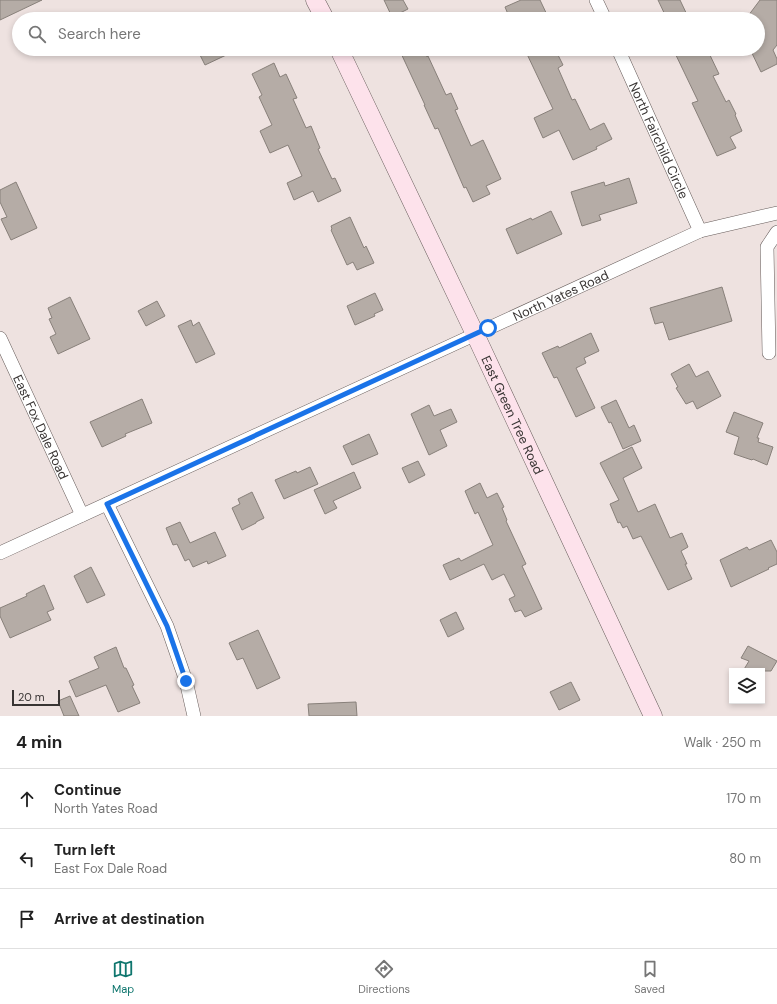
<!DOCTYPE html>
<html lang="en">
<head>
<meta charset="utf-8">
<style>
	body { margin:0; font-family:"DM Sans",sans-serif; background:#f2f2f2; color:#222 }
	.controls { position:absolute; right:12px; bottom:12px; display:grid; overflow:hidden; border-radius:0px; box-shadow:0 2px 6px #0003 }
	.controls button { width:36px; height:36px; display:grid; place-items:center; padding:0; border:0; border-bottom:1px solid #e0e0e0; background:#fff; color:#222; font:20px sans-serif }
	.scale { position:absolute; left:12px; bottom:10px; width:48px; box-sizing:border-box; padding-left:4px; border:2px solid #383433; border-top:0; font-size:11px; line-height:14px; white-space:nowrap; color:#383433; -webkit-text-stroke:3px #eee2e0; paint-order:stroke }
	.stop { position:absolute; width:12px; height:12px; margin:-9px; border:3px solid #1a73e8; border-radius:50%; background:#fff }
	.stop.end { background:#1a73e8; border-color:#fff; box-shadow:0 1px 4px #0008 }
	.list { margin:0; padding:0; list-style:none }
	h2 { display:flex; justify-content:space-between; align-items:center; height:52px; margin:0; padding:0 16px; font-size:17px }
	h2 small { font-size:13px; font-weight:400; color:#767676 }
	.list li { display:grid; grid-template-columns:26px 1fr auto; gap:12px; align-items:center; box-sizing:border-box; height:60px; padding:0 16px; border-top:1px solid #e0e0e0 }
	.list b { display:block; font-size:15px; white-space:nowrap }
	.list p { margin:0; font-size:13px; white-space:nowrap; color:#767676 }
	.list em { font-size:13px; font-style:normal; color:#767676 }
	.icon { flex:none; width:22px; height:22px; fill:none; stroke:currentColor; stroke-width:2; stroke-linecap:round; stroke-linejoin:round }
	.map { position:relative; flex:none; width:777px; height:716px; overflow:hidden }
	.search { position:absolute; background:#fff; box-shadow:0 2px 6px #0003; left:12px; right:12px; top:12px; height:44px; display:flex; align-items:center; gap:10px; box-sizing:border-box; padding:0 14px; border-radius:22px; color:#767676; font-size:15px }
	.sheet { height:232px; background:#fff }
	nav { display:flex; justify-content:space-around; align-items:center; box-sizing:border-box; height:56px; border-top:1px solid #e0e0e0; background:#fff; font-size:11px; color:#767676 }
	nav a { display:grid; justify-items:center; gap:2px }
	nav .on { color:#0f766e }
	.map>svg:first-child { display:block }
	.building { fill:#b5aca6; stroke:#88807a }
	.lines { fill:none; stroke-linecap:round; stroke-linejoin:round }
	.street-casing { stroke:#665c5a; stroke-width:14 }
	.secondary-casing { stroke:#665c5a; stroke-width:19 }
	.street { stroke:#fff; stroke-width:13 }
	.secondary { stroke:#fde2eb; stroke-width:18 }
	.route { stroke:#1a73e8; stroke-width:5 }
	.labels { text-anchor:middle; stroke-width:3; stroke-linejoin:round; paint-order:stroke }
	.street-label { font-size:13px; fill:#383433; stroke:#eee2e0 }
</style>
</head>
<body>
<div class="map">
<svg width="777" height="716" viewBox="0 0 777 716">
	<rect width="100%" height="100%" fill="#eee2e0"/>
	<path class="building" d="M0,0H42L0,20Z
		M384,0H403L408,9L392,17Z
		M521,0H540L549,19H510L505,7Z
		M658,0H680L689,19H667Z
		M760,0H777V45L773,50L777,59V64L761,72L750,49H758V19H751L748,16Z
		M197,49H239L205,65Z
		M399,49H423L427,57L428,56L446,95L451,93L458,109L455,110L471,146L483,140L501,179L486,186L490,194L473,202L466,187L464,188L438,128L435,129L424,105H425Z
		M533,49H555L563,65L558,68L572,100L575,99L590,130L604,123L612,139L596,147L597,149L573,160L559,130L543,138L534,118L553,109L526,52Z
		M673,49H707L719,74L713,76L726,102L729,100L736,114L735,115L742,131L730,137L736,148L717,156L692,103L698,101Z
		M274,63L280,77L286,74L297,98L293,99L306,128L311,126L320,148L318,149L332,179L335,178L341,191L318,202L313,191L294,200L287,183L302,176L288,145L270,153L260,131L272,125L259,97L262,95L252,74Z
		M629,178L637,203L599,215L601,220L582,226L571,192L604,182L605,186Z
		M16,182L37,228L11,240L1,219L7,217L0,202V190Z
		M551,211L562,234L517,254L506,229L531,218L532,220Z
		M350,217L364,248L366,246L374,263L357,270L353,262L347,265L331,230L332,229L331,226Z
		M722,287L732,321L669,340L663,322L655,324L650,308Z
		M375,293L383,310L374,314L375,316L355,325L347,306Z
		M70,297L90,339L58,354L50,337L56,334L49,319L52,318L48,308Z
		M157,301L165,316L146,326L138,311Z
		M191,320L193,326L199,322L215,354L196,363L178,326Z
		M591,333L599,351L584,358L586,363L576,368L595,408L576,417L557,377L554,378L542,353L558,346L559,348Z
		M689,364L696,377L708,371L721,396L697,409L693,401L686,404L676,388L678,387L671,374Z
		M142,399L152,423L125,434L126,436L102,447L90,422Z
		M616,400L629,428L634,425L641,441L623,449L611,422L609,423L601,407Z
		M429,405L434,416L451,409L457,422L440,430L447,446L429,455L411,414Z
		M734,412L763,423L757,438H759L758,442L773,447L767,465L753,459L752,460L734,454L739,437L726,432Z
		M369,434L378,454L352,465L343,446Z
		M632,447L642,468L623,478L638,512L655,504L670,538L682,533L688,547L681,551L687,564H685L692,579L668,590L641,536L633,539L627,526L623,528L620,522L618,523L610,504L619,500L600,463Z
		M418,461L425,475L409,483L402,468Z
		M310,467L318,484L284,499L275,480L296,471L297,473Z
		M354,472L361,488L333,501L337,508L325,514L314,490Z
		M480,483L487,498L497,493L504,507L502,508L507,520L506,521L526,564L522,566L542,609L525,617L521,610L515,612L509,599L515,596L504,574L492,580L484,564L450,580L443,565L459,558L461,561L493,545L478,512L475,514L465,491Z
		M252,492L264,518L256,522V523L242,530L232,508L240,504L238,499Z
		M180,522L190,543L215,532L226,556L208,564L207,561L193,567L189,559L185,561L177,544L173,545L166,528Z
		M771,540L777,552V564L768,568L769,569L731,587L720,560L747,547L749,550Z
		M91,567L105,595L87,603L74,576Z
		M44,585L54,609L47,612L51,620L10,638L0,616V608L27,596L26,594Z
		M456,612L464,629L448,637L440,620Z
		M258,630L280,678L257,689L243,658L237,660L229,643Z
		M748,646L777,661L771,671H743L749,661L741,658Z
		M116,647L124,668H126L134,685L132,686L140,703L118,712L106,685L76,697L69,681L99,668L94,657Z
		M571,682L580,700L559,710L550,692Z
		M70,696L79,716H64L58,701Z
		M356,702L357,716H309L308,704Z"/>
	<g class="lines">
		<g class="street-casing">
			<g id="street">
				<path d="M596,0L605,19"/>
				<path id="s1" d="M618,49L700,231"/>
				<path id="s2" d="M0,338L82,515"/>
				<path d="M769,353L767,247L777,232"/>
				<path d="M107,504L167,626L186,681L194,716"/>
				<path id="s3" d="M0,553L700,231L777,213"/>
			</g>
		</g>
		<g class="secondary-casing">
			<g id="secondary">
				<path d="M315,0L325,19"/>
				<path id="s4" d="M339,49L475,334L653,716"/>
			</g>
		</g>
		<use href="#street" class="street"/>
		<use href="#secondary" class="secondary"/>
	</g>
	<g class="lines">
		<path class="route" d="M186,681L167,626L107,504L488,328"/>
	</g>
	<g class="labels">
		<g class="street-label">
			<text dy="5" stroke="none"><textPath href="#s1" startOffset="100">North Fairchild Circle</textPath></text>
			<text dy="5" stroke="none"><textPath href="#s3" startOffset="617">North Yates Road</textPath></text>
			<text dy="5" stroke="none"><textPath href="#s4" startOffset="405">East Green Tree Road</textPath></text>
			<text dy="5" stroke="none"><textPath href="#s2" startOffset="98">East Fox Dale Road</textPath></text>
		</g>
	</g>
</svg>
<div class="controls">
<button><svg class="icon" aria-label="layers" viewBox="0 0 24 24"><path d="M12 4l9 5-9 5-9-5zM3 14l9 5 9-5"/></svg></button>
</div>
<div class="scale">20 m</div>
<div class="stop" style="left:488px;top:328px"></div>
<div class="stop end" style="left:186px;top:681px"></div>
<div class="search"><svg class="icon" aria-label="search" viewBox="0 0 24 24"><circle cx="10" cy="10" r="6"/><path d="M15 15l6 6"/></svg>Search here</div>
</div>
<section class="sheet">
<h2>4 min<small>Walk · 250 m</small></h2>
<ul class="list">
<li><svg class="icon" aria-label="ahead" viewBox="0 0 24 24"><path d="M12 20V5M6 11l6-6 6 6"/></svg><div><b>Continue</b><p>North Yates Road</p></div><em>170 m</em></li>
<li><svg class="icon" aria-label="left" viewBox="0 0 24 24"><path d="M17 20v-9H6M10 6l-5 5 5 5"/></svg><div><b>Turn left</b><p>East Fox Dale Road</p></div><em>80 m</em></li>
<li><svg class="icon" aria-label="arrive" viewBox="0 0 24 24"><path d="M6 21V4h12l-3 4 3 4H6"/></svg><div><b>Arrive at destination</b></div></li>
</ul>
</section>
<nav>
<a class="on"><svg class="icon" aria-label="map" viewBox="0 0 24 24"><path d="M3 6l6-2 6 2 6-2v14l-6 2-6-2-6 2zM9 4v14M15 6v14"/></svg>Map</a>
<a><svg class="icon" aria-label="directions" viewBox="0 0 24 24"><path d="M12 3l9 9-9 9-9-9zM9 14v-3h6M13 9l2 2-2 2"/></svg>Directions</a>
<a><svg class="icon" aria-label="saved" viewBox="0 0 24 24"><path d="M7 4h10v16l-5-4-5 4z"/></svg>Saved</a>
</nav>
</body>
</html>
